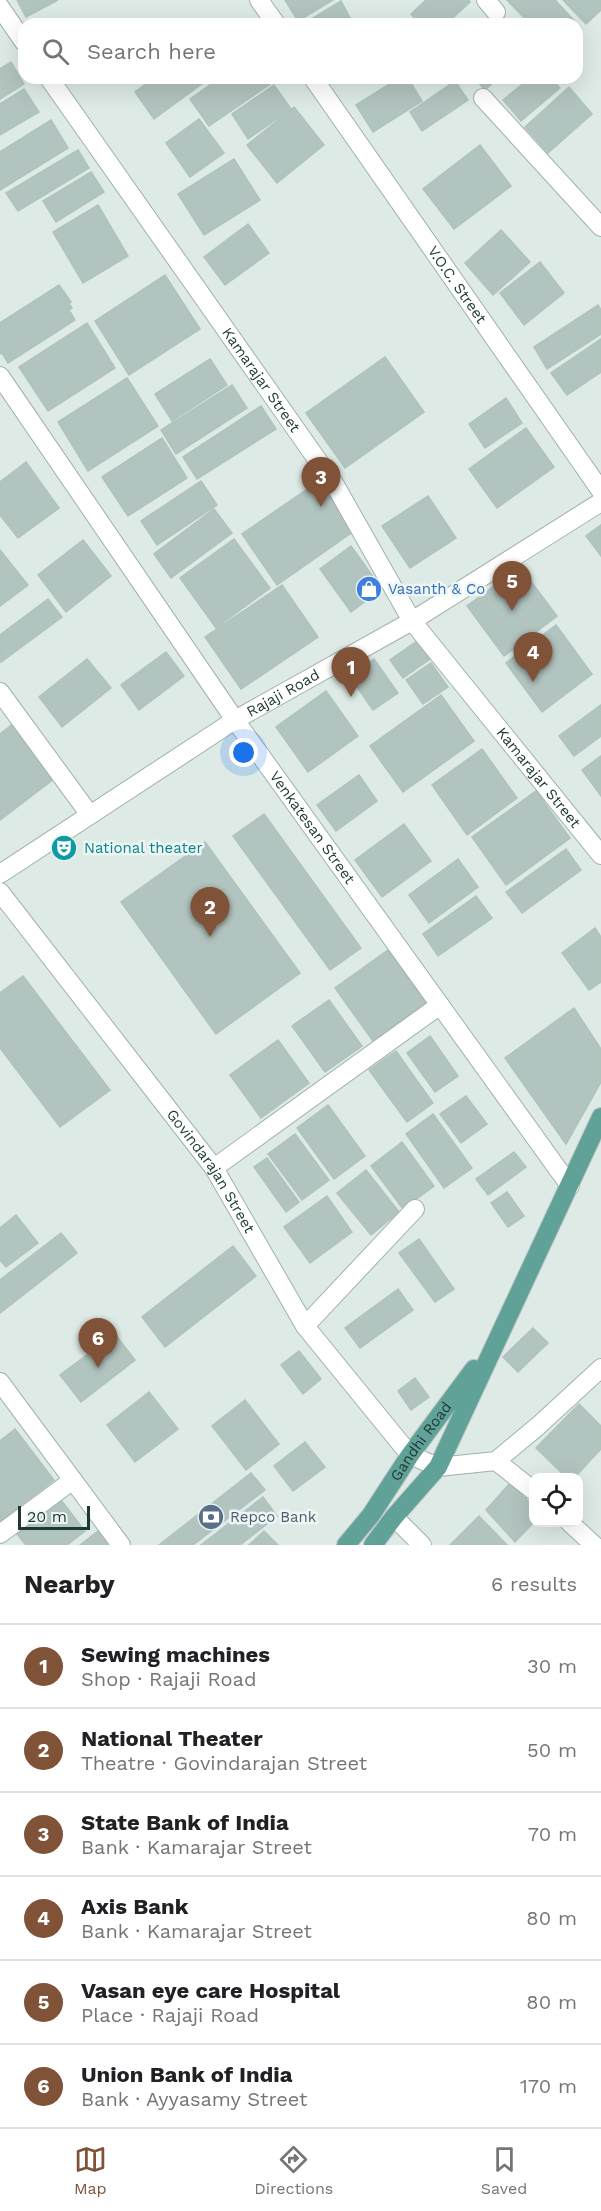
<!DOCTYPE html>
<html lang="en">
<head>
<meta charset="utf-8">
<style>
	body { margin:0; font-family:"Work Sans",sans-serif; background:#f2f2f2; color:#202124 }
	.controls { position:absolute; right:18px; bottom:18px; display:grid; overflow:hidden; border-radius:12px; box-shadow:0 6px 24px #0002 }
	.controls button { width:54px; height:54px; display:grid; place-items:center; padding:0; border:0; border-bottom:2px solid #e0e0e0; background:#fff; color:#202124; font:30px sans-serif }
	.scale { position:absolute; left:18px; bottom:15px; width:72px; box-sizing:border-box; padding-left:6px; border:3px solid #1e3935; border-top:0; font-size:16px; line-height:21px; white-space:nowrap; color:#1e3935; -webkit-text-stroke:4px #edf6f3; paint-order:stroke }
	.you { position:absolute; left:244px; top:753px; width:21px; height:21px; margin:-15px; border:4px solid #fff; border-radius:50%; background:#1a73e8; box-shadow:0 0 0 9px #1a73e833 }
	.badge { display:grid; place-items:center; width:39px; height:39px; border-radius:50%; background:#805237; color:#fff; font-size:20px; font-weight:700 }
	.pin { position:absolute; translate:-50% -50px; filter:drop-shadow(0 2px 3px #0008) }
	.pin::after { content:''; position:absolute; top:32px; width:21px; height:18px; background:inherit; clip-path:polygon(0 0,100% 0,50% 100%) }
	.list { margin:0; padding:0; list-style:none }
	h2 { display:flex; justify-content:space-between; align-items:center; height:78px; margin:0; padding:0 24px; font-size:26px }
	h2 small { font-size:20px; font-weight:400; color:#757577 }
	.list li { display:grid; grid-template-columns:39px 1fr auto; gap:18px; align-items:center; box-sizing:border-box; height:84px; padding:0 24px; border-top:2px solid #e0e0e0 }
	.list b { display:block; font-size:22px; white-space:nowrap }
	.list p { margin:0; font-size:20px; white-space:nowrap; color:#757577 }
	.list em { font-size:20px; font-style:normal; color:#757577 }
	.icon { flex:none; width:33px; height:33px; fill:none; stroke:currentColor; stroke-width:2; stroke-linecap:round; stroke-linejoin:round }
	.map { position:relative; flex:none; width:601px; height:1545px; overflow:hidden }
	.search { position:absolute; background:#fff; box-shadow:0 6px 24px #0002; left:18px; right:18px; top:18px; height:66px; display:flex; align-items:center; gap:15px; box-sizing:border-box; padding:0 21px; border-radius:18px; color:#757577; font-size:22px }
	.sheet { height:582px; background:#fff }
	nav { display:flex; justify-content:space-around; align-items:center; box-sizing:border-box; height:84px; border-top:2px solid #e0e0e0; background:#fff; font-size:16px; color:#757577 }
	nav a { display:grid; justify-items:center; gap:3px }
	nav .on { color:#805237 }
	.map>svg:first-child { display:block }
	.building { fill:#b2c4bf; stroke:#afc3bd; stroke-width:1.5 }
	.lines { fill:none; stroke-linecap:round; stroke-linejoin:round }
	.minor-casing { stroke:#a0b1ad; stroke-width:20 }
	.major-casing { stroke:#bcc4c2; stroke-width:20 }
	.minor { stroke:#fff; stroke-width:18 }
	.major { stroke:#60a198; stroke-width:18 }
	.labels { text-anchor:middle; stroke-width:5; stroke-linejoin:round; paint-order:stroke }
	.street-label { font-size:15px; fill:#1e3935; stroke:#edf6f3 }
	.shop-label { font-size:15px; fill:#366cbe; stroke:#edf6f3; text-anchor:start }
	.culture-label { font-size:15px; fill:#0d838f; stroke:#edf6f3; text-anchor:start }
	.service-label { font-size:15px; fill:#4e5e75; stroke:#edf6f3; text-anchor:start }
</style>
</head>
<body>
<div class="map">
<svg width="601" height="1545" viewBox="0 0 601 1545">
	<rect width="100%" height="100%" fill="#ddeae6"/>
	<path class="building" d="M17,0H58L26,17Z
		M285,0H333L298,21Z
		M426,0H469L470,2L446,24H420L411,14Z
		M507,0H555L581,28L577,32V24H530Z
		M563,0H601V10L586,24Z
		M341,1L353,23L352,24H303Z
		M11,62L24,84L0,99V69Z
		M154,78H200L203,83L154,119L135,92Z
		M220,78H279L209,126L190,99Z
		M399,78H408L422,101L373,132L356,105Z
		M474,78H498L485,90Z
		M530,78H551L560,88L521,121L503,100Z
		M455,81L468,100L422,131L410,112Z
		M274,85L291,109L248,139L232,114Z
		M569,87L592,114L548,153L525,127Z
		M24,89L39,112L0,135V104Z
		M294,107L324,145L277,183L247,145Z
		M199,119L224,153L190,177L166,143Z
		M51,120L68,148L0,190V152Z
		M480,145L511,186L454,229L423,189Z
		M78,150L89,168L18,211L6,193Z
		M234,159L260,200L204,235L178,194Z
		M91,172L104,192L56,222L43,201Z
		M98,205L128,256L83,283L53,232Z
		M248,224L269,253L225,285L204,257Z
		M501,230L530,262L493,295L465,263Z
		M540,262L564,293L524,325L500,293Z
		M165,275L200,329L129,375L95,321Z
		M59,285L71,302L69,304L72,308L69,310L75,320L8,363L2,353L0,354V323Z
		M598,305L601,310V334L547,369L534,347Z
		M87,323L115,368L48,411L19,367Z
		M601,339V372L567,395L551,373Z
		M385,357L424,412L345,468L306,413Z
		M210,359L227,385L172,421L155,394Z
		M127,378L158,426L88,471L58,422Z
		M232,385L247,408L176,454L161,430Z
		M506,398L522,423L485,448L469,424Z
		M261,406L276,429L197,479L183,457Z
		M526,428L554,467L497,508L469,469Z
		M162,438L187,478L128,516L102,477Z
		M26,462L59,508L18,538L0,515V482Z
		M201,481L217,505L157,545L141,521Z
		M319,481L354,531L277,585L242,534Z
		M428,496L456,538L410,568L382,526Z
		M214,509L232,533L171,578L154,554Z
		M601,525V556L586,536Z
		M234,539L270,588L216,628L180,578Z
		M83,540L111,576L66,612L38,575Z
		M351,546L382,589L351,612L320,569Z
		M0,550L28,585L0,606Z
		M520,567L557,616L504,656L467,606Z
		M282,585L318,637L241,689L205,637Z
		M48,599L62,617L1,662L0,635Z
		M556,625L592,674L542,712L506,663Z
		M417,641L430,659L403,678L390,660Z
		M166,652L184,676L139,710L121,685Z
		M87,659L111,688L62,727L39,697Z
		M374,659L398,693L373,710L350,677Z
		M431,663L448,687L423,704L406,680Z
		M326,691L358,736L308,772L276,727Z
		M441,695L474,741L403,792L370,746Z
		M601,705V736L574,756L559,736Z
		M14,723L55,778L0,820V734Z
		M482,749L517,798L467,835L432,785Z
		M601,756V796L582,770Z
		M359,775L377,801L336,831L317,805Z
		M536,791L570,838L506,885L472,837Z
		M264,814L361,948L330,970L233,836Z
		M404,824L431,861L382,897L355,860Z
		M205,842L300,973L216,1034L121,902Z
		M566,849L581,870L522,913L506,892Z
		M458,859L478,887L429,923L409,895Z
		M476,896L492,918L438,956L423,934Z
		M595,928L601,937V982L589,990L562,953Z
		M388,950L426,1003L373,1041L335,988Z
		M23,976L110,1090L60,1127L0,1048V993Z
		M329,1000L362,1046L325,1072L292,1026Z
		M574,1008L601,1049V1082L566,1144L505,1058Z
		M430,1036L458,1076L435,1092L407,1053Z
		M278,1040L309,1083L261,1118L230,1075Z
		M396,1051L433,1103L407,1122L369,1070Z
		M466,1096L487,1124L461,1143L440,1114Z
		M328,1105L365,1156L334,1179L297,1128Z
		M433,1114L472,1168L444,1188L406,1134Z
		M295,1134L329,1180L302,1200L268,1154Z
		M402,1142L434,1186L403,1209L371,1166Z
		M514,1152L526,1167L488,1195L476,1179Z
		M267,1158L299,1202L286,1212L254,1167Z
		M366,1170L399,1212L371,1235L337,1193Z
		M507,1192L524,1216L508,1227L491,1203Z
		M327,1196L352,1232L310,1263L284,1227Z
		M16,1215L38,1243L6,1267L0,1260V1228Z
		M61,1233L77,1253L0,1313V1280Z
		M419,1239L454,1289L435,1302L399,1253Z
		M233,1246L256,1276L165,1347L142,1317Z
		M398,1289L413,1310L360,1348L345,1328Z
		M533,1328L548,1343L518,1372L503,1357Z
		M115,1334L135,1360L81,1402L60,1375Z
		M299,1351L321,1379L303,1394L281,1365Z
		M415,1378L429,1397L411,1410L398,1391Z
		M149,1392L178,1429L135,1462L107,1425Z
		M245,1400L279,1444L246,1470L212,1426Z
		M579,1404L601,1426V1449L574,1478H567L536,1448Z
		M15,1429L54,1480L0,1521V1441Z
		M305,1442L325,1467L293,1491L274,1466Z
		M251,1473L265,1490L193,1545H159Z
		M510,1483L534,1507V1522L515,1542L486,1510Z
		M263,1497L277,1516L240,1545H201Z
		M61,1500L85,1531L67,1545H26L17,1534Z
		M479,1516L507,1545H450Z
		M102,1528L113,1542L109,1545H80Z
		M264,1531L278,1545H249Z"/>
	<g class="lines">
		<g class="minor-casing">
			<g id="minor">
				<path d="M259,0L276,24"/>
				<path d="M486,0L496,12"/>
				<path d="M0,7L24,42"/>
				<path id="s1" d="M49,78L335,485L412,621L601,855"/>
				<path id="s2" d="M313,78L601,491"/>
				<path d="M483,98L601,227"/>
				<path id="s3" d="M0,376L235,720L570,1186"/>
				<path d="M0,692L90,815"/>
				<path id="s4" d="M0,874L235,720L412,621L601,502"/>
				<path id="s5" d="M0,892L214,1168L305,1326L410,1455L438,1467L496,1461L538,1426L601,1368"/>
				<path d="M214,1168L440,1005"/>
				<path d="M305,1326L415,1209"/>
				<path d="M0,1382L121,1545"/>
				<path d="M496,1461L534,1491"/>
				<path d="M394,1517L422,1545"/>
				<path d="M569,1522L594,1545"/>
				<path d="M0,1534L73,1480"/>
			</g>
		</g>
		<g class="major-casing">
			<g id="major">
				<path id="s6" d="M346,1545L371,1515L410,1455L474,1369"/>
				<path d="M373,1545L394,1517L438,1467L601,1117"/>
			</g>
		</g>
		<use href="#minor" class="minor"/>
		<use href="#major" class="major"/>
	</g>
	<defs>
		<g id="shop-disc" transform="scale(1.35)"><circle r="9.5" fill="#3f7fe0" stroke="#edf6f3"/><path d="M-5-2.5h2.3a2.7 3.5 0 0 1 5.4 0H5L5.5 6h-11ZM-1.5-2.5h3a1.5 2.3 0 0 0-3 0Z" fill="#fff"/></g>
		<g id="theatre-disc" transform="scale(1.35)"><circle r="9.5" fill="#0f9aa8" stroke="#edf6f3"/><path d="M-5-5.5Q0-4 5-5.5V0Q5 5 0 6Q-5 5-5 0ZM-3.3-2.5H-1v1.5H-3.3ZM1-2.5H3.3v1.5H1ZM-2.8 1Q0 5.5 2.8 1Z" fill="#fff"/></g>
		<g id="bank-disc" transform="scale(1.35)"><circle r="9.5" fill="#5c6f8a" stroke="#edf6f3"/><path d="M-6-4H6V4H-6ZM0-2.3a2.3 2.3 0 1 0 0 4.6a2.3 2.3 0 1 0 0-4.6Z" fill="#fff"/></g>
	</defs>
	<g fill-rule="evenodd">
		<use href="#shop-disc" x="369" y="589"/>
		<use href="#theatre-disc" x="64" y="848"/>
		<use href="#bank-disc" x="211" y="1517"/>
	</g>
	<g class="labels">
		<g class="street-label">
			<text dy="5" stroke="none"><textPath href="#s2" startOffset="252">V.O.C. Street</textPath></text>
			<text dy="5" stroke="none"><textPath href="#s1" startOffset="369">Kamarajar Street</textPath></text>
			<text dy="5" stroke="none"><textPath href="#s4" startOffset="336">Rajaji Road</textPath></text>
			<text dy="5" stroke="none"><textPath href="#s1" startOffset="855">Kamarajar Street</textPath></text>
			<text dy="5" stroke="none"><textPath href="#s3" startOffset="549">Venkatesan Street</textPath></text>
			<text dy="5" stroke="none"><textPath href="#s5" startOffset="350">Govindarajan Street</textPath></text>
			<text dy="5" stroke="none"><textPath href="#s6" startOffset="128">Gandhi Road</textPath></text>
		</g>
		<g class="shop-label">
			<text x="388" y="594">Vasanth &amp; Co</text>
		</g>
		<g class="culture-label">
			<text x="84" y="853">National theater</text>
		</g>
		<g class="service-label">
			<text x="230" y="1522">Repco Bank</text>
		</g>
	</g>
</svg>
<div class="controls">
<button><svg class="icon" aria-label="locate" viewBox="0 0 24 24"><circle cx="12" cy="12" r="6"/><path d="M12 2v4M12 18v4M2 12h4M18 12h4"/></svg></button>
</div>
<div class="scale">20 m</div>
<div class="you"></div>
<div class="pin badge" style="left:351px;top:697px">1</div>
<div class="pin badge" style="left:210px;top:937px">2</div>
<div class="pin badge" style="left:321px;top:507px">3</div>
<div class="pin badge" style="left:533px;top:682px">4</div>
<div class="pin badge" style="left:512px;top:611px">5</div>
<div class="pin badge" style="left:98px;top:1368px">6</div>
<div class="search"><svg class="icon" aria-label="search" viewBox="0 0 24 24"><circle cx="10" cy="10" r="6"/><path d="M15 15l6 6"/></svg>Search here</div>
</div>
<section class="sheet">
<h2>Nearby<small>6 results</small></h2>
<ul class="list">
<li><span class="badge">1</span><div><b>Sewing machines</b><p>Shop · Rajaji Road</p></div><em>30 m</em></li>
<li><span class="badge">2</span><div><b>National Theater</b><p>Theatre · Govindarajan Street</p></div><em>50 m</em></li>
<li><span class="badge">3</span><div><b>State Bank of India</b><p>Bank · Kamarajar Street</p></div><em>70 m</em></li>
<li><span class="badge">4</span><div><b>Axis Bank</b><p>Bank · Kamarajar Street</p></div><em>80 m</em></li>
<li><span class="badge">5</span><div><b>Vasan eye care Hospital</b><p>Place · Rajaji Road</p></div><em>80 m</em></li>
<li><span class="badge">6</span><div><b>Union Bank of India</b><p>Bank · Ayyasamy Street</p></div><em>170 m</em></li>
</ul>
</section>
<nav>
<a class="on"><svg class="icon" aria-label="map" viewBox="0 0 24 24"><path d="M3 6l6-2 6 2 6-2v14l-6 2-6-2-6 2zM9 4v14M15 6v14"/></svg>Map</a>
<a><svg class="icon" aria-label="directions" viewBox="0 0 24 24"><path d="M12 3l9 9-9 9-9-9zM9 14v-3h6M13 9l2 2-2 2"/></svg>Directions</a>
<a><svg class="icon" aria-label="saved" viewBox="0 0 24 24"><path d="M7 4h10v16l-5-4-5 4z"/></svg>Saved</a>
</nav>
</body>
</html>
